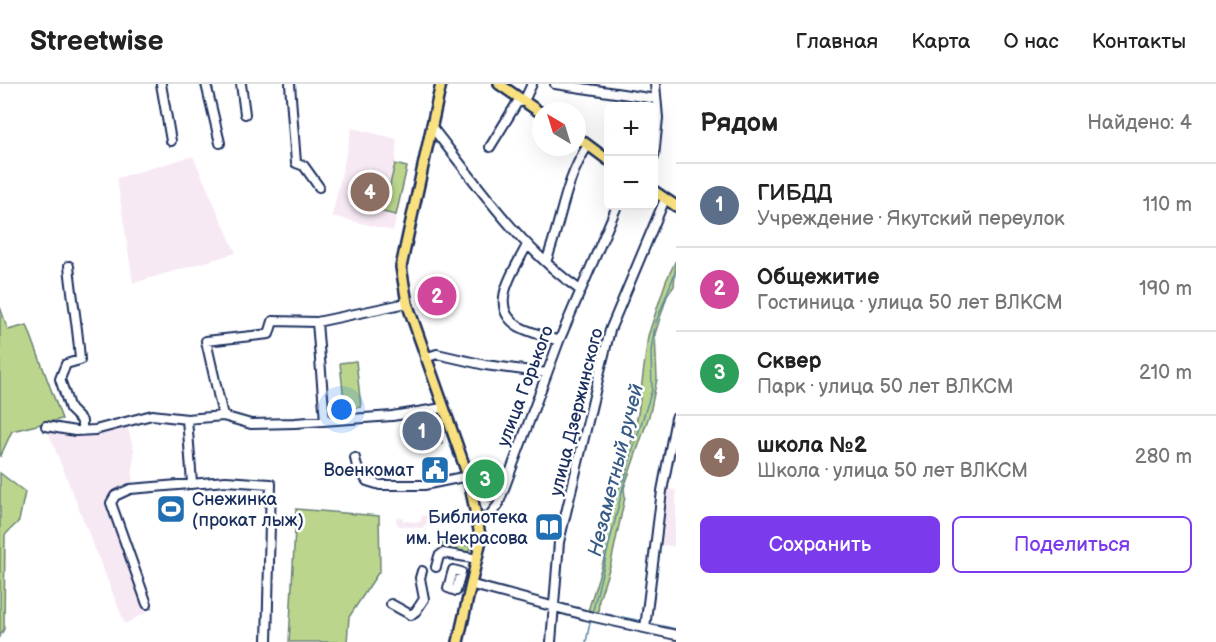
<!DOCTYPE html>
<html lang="ru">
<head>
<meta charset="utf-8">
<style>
	body { margin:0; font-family:"Balsamiq Sans",sans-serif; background:#f6f6f6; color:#222 }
	.controls { position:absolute; right:18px; top:18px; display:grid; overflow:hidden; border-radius:9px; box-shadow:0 6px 24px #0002 }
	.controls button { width:54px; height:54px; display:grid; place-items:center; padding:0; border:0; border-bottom:2px solid #e0e0e0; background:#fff; color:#222; font:30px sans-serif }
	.compass { position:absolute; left:532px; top:18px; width:54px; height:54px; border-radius:50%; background:#fff; box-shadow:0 6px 24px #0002; rotate:322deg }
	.you { position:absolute; left:342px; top:326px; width:21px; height:21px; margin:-15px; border:4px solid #fff; border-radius:50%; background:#1a73e8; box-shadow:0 0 0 9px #1a73e833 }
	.badge { display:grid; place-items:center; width:39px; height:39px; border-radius:50%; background:#7c3aed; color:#fff; font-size:20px; font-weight:700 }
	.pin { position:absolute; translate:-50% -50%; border:3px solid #fff; box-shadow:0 2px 6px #0006 }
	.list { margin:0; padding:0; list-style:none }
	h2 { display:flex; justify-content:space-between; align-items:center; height:78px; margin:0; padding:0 24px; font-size:26px }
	h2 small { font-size:20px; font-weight:400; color:#767676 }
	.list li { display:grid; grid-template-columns:39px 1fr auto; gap:18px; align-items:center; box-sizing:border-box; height:84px; padding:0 24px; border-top:2px solid #e0e0e0 }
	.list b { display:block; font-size:22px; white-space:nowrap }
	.list p { margin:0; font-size:20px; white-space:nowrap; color:#767676 }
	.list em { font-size:20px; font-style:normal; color:#767676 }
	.actions { display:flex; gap:12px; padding:18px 24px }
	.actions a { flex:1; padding:14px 0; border:2px solid #7c3aed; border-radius:9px; text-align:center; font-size:21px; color:#7c3aed }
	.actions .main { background:#7c3aed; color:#fff }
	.map { position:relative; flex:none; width:676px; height:558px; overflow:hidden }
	header { display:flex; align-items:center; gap:36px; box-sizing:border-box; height:84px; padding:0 30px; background:#fff; border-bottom:2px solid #e0e0e0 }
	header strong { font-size:28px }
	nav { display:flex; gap:33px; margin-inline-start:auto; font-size:21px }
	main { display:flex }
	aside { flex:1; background:#fff }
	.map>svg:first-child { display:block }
	.built { fill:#f7e9f4 }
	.green { fill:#bbd58d; stroke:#6b8276; stroke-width:1.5 }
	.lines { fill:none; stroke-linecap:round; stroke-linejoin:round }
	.stream { stroke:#5889ad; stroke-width:1.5 }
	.minor-casing { stroke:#1b2f5e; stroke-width:12 }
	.major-casing { stroke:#1b2f5e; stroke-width:14 }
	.minor { stroke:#fff; stroke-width:8 }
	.major { stroke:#fae180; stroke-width:9 }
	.labels { text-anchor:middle; stroke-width:5; stroke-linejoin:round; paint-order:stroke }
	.street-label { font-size:18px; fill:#1b2f5e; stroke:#fff }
	.poi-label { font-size:18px; fill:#1b2f5e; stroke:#fff; text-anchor:end }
	.water-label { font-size:20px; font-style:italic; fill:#3a5c86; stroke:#fff }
</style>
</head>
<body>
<header>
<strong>Streetwise</strong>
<nav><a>Главная</a><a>Карта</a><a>О нас</a><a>Контакты</a></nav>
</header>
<main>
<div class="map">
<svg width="676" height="558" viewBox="0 0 676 558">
	<rect width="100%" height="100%" fill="#fff"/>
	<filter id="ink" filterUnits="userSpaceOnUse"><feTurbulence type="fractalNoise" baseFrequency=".0167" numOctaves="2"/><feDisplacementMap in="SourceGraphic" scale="12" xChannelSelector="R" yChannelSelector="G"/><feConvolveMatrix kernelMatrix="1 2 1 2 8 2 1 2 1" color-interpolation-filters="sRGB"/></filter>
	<g filter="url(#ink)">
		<path class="built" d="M352,44L397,55L395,80L408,84L393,147L332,132Z
			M193,72L236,169L133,199L117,94Z
			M126,339L134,365L132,409L109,420L147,528L125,540L47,345L79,350Z
			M668,405L676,406V463L659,460Z
			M422,431L427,432V439L422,444L399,442L396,438L397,433L403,434V437L420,438Z"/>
		<path class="green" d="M395,80L407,83L396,131L366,124L367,117L385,121Z
			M676,176L674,202L667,212L655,250L657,295L650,329L624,404L625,413L611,479L599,516L598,530L588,527L604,475L609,432L623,393L638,330L648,252L666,197Z
			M0,223L8,246L27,241L62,335L12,347L0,373Z
			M356,277L361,323L329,326L328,318L344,317L340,279Z
			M433,327L442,357V360L437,359L431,352L427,337L416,334L415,329Z
			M483,379L503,385L491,418L480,413L467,388Z
			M0,389L25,408L19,437L5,451L4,545L0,552Z
			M296,425L379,432L380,486L349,533L347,558H289Z
			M443,458L470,462L468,476L441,471Z"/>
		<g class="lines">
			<path class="stream" d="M439,328L451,363
				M453,370L461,388
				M593,528L612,531
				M592,530L630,375L652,306L651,267L655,241L676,186
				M622,533L642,537
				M648,539L676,545
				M586,558L591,534"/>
			<g class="minor-casing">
				<path id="minor" d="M161,0L171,57
					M206,0L220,59
					M241,0L245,30
					M290,0L296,79L304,82L319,103
					M555,0L656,15
					M431,42C477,100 519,163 580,206
					M490,63L517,19L524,17L532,0
					M654,73L658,34L655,0
					M527,161C516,184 486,222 518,242C530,249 546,252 559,257
					M546,178C562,136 563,100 588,61
					M69,182C72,214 78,244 80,276L66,280L60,295L70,325L82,337V347
					M317,238L325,337
					M425,274L437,270L485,281L547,289
					M223,332L206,257L269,250L273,237L317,238L407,219
					M187,335L192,399
					M46,342L75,347L95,346L152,331L187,335L223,332L251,340L295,339L392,332L443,324
					M355,374L357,383L367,397L380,401H424L468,392
					M477,434L489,432L498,421L559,257L617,122
					M436,483L439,472L443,469L472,474
					M453,486L461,488L456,507L448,504Z
					M473,501L585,531L676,551
					M147,520L111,419L115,412L130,405L226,397L271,400L267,558
					M391,520L411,531L416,527L424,515L420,494L422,487
					M645,544L662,407L676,334
					M551,558L559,458L600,287L610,246L665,115"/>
			</g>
			<g class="major-casing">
				<path id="major" d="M441,0L401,183L407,219L468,392L481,456L458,558
					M499,0L541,29
					M577,53L608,76
					M654,107L676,122"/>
			</g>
			<use href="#minor" class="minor"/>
			<use href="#major" class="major"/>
		</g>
	</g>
	<defs>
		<g id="civic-square" transform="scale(1.5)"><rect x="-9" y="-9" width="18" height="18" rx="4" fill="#1f6fb2" stroke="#fff"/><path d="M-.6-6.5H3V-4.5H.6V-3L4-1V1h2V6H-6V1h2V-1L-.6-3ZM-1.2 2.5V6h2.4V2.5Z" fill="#fff"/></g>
		<g id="stadium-square" transform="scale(1.5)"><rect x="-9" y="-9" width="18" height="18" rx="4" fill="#1f6fb2" stroke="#fff"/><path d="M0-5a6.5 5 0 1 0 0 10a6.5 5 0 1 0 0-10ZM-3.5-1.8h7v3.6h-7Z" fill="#fff"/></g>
		<g id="library-square" transform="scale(1.5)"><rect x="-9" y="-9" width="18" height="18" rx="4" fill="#1f6fb2" stroke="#fff"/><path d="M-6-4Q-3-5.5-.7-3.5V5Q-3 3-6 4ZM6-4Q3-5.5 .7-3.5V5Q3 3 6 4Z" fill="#fff"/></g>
	</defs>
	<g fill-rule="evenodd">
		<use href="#civic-square" x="435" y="386"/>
		<use href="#stadium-square" x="171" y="425"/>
		<use href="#library-square" x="549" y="443"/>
	</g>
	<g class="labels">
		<g class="street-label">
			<text transform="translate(525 302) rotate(-69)" y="6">улица Горького</text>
			<text transform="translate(576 328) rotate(-76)" y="6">улица Дзержинского</text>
		</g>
		<g class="poi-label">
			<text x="414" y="392">Военкомат</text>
			<text x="192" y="421" text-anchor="start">Снежинка<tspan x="192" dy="21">(прокат лыж)</tspan></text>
			<text x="528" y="439">Библиотека<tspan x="528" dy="21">им. Некрасова</tspan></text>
		</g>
		<g class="water-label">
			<text transform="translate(615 386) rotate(-76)" y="7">Незаметный ручей</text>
		</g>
	</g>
</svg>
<div class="controls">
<button>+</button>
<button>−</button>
</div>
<svg class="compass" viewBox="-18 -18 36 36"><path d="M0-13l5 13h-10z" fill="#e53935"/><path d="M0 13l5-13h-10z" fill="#767676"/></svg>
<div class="you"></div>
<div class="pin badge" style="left:422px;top:347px;background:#5c6f8a">1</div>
<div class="pin badge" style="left:437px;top:212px;background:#d1479c">2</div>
<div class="pin badge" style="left:485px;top:395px;background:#2e9e5b">3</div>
<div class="pin badge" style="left:370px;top:108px;background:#8d6e63">4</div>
</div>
<aside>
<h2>Рядом<small>Найдено: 4</small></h2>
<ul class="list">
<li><span class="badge" style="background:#5c6f8a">1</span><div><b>ГИБДД</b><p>Учреждение · Якутский переулок</p></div><em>110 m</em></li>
<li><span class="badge" style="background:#d1479c">2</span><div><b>Общежитие</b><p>Гостиница · улица 50 лет ВЛКСМ</p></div><em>190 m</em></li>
<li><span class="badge" style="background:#2e9e5b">3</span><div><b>Сквер</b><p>Парк · улица 50 лет ВЛКСМ</p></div><em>210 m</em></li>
<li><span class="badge" style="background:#8d6e63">4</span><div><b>школа №2</b><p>Школа · улица 50 лет ВЛКСМ</p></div><em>280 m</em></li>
</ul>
<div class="actions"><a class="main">Сохранить</a><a>Поделиться</a></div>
</aside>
</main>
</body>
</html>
